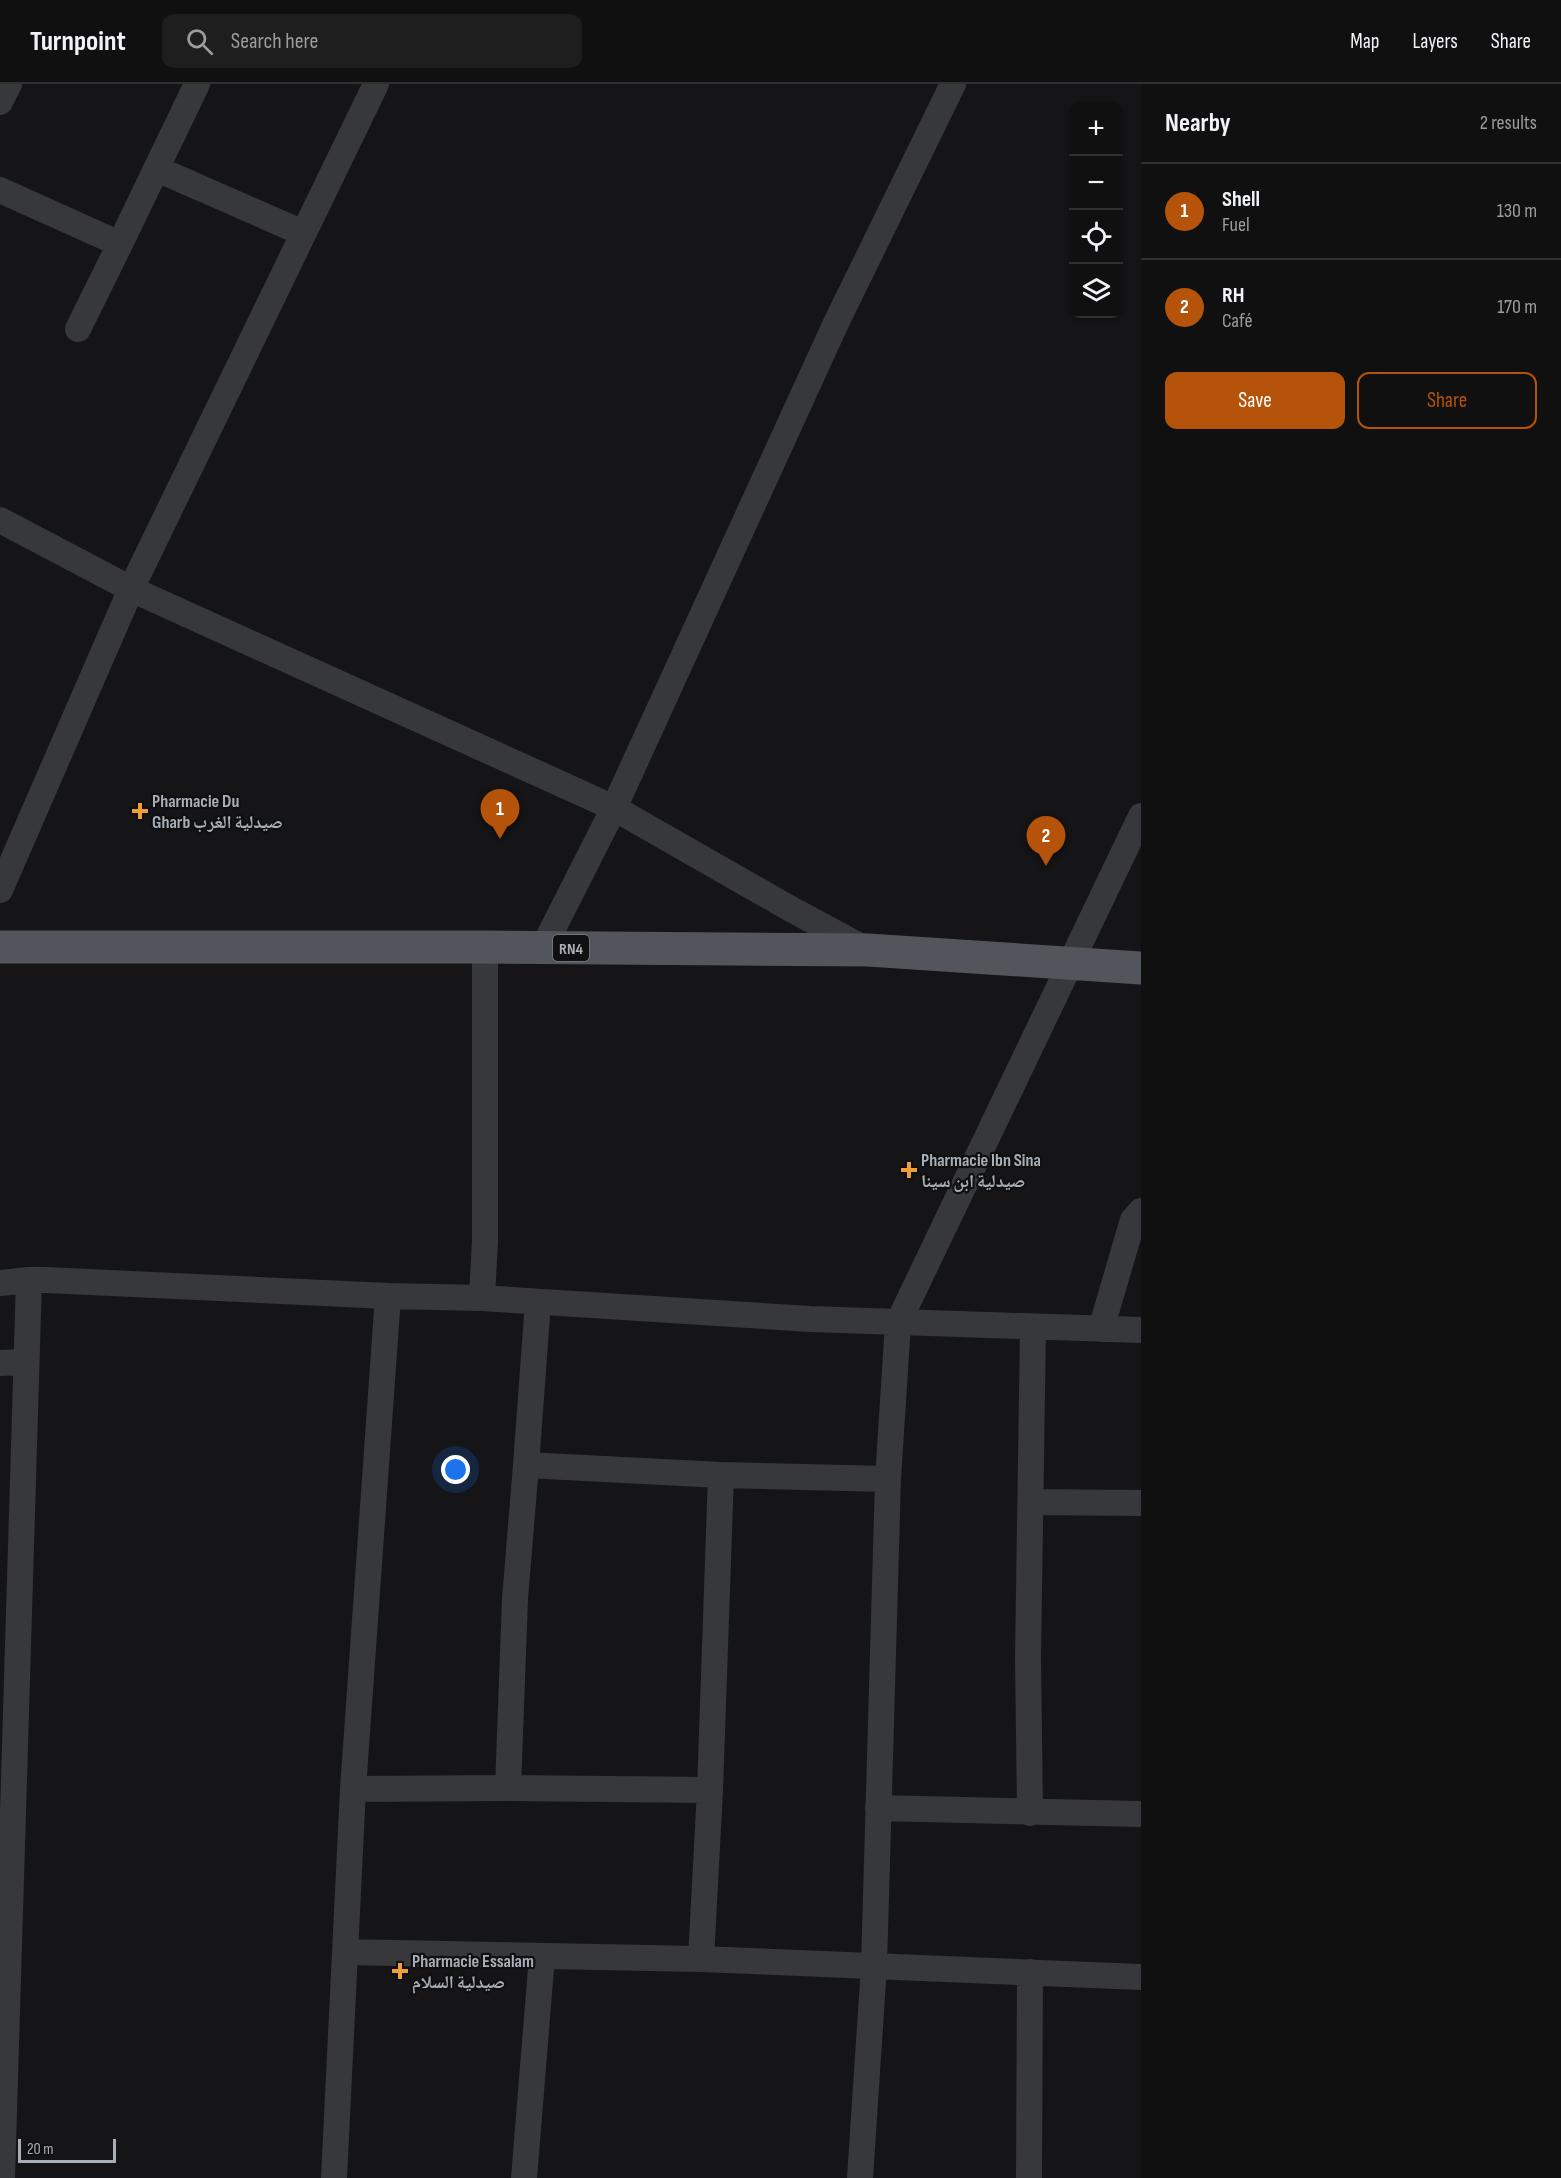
<!DOCTYPE html>
<html lang="en">
<head>
<meta charset="utf-8">
<style>
	body { margin:0; font-family:"Sofia Sans Condensed","Noto Naskh Arabic",sans-serif; background:#1e1e1f; color:#f1f3f6 }
	.controls { position:absolute; right:18px; top:18px; display:grid; overflow:hidden; border-radius:12px; box-shadow:0 2px 4px #0004 }
	.controls button { width:54px; height:54px; display:grid; place-items:center; padding:0; border:0; border-bottom:2px solid #303031; background:#101011; color:#f1f3f6; font:30px sans-serif }
	.scale { position:absolute; left:18px; bottom:15px; width:98px; box-sizing:border-box; padding-left:6px; border:3px solid #a7aeb7; border-top:0; font-size:16px; line-height:21px; white-space:nowrap; color:#a7aeb7; -webkit-text-stroke:4px #101012; paint-order:stroke }
	.you { position:absolute; left:456px; top:1386px; width:21px; height:21px; margin:-15px; border:4px solid #fff; border-radius:50%; background:#1a73e8; box-shadow:0 0 0 9px #1a73e833 }
	.badge { display:grid; place-items:center; width:39px; height:39px; border-radius:50%; background:#b45309; color:#fff; font-size:20px; font-weight:700 }
	.pin { position:absolute; translate:-50% -50px; filter:drop-shadow(0 2px 3px #0008) }
	.pin::after { content:''; position:absolute; top:32px; width:21px; height:18px; background:inherit; clip-path:polygon(0 0,100% 0,50% 100%) }
	.list { margin:0; padding:0; list-style:none }
	h2 { display:flex; justify-content:space-between; align-items:center; height:78px; margin:0; padding:0 24px; font-size:26px }
	h2 small { font-size:20px; font-weight:400; color:#9c9d9f }
	.list li { display:grid; grid-template-columns:39px 1fr auto; gap:18px; align-items:center; box-sizing:border-box; height:96px; padding:0 24px; border-top:2px solid #303031 }
	.list b { display:block; font-size:22px; white-space:nowrap }
	.list p { margin:0; font-size:20px; white-space:nowrap; color:#9c9d9f }
	.list em { font-size:20px; font-style:normal; color:#9c9d9f }
	.actions { display:flex; gap:12px; padding:18px 24px }
	.actions a { flex:1; padding:14px 0; border:2px solid #b45309; border-radius:12px; text-align:center; font-size:21px; color:#b45309 }
	.actions .main { background:#b45309; color:#fff }
	.icon { flex:none; width:33px; height:33px; fill:none; stroke:currentColor; stroke-width:2; stroke-linecap:round; stroke-linejoin:round }
	.map { position:relative; flex:none; width:1141px; height:2094px; overflow:hidden }
	header { display:flex; align-items:center; gap:36px; box-sizing:border-box; height:84px; padding:0 30px; background:#101011; border-bottom:2px solid #303031 }
	header strong { font-size:28px }
	nav { display:flex; gap:33px; margin-inline-start:auto; font-size:21px }
	.search { width:420px; height:54px; background:#1e1e1f; display:flex; align-items:center; gap:15px; box-sizing:border-box; padding:0 21px; border-radius:12px; color:#9c9d9f; font-size:22px }
	main { display:flex }
	aside { flex:1; background:#101011 }
	.map>svg:first-child { display:block }
	.lines { fill:none; stroke-linecap:round; stroke-linejoin:round }
	.minor { stroke:#36383c; stroke-width:26 }
	.primary { stroke:#52555b; stroke-width:33 }
	.poi-dot { fill:#ef9f36; stroke:#101012; stroke-width:2 }
	.labels { text-anchor:middle; stroke-width:4.5; stroke-linejoin:round; paint-order:stroke }
	.shield { fill:#101012; stroke:#7a7f86; stroke-width:1.5 }
	.shield-label { font-size:16px; font-weight:bold; fill:#a7aeb7 }
	.poi-label { font-size:18px; font-weight:bold; fill:#a7aeb7; stroke:#101012; text-anchor:start }
</style>
</head>
<body>
<header>
<strong>Turnpoint</strong>
<div class="search"><svg class="icon" aria-label="search" viewBox="0 0 24 24"><circle cx="10" cy="10" r="6"/><path d="M15 15l6 6"/></svg>Search here</div>
<nav><a>Map</a><a>Layers</a><a>Share</a></nav>
</header>
<main>
<div class="map">
<svg width="1141" height="2094" viewBox="0 0 1141 2094">
	<rect width="100%" height="100%" fill="#151517"/>
	<g class="lines">
		<path class="minor" d="M0,18L9,0
			M157,85L303,149
			M0,106L120,160L197,0
			M78,245L120,160
			M0,436L131,505L614,724L789,824L867,866
			M0,806L131,505L376,0
			M543,864L614,724L836,239L953,0
			M0,1199L29,1196H46L388,1212L482,1214L810,1235L1141,1246
			M482,1214L485,1156V863
			M538,1218L526,1381L721,1391L888,1395
			M1101,1245L1133,1136L1141,1127
			M0,1279L26,1278
			M1032,1418L1141,1419
			M508,1704L515,1515L526,1381
			M353,1705L508,1704L710,1706
			M878,1724L1141,1730
			M1030,1729L1028,1573L1033,1243
			M345,1868L701,1875L1141,1893
			M701,1875L710,1706L721,1391
			M2,2094L29,1196
			M334,2094L353,1705L388,1212
			M524,2094L542,1872
			M860,2094L874,1882L888,1395L898,1239L1141,732
			M1029,2094L1030,1888"/>
		<path class="primary" d="M0,863H485L868,866L1141,884"/>
	</g>
	<g class="poi-dot">
		<path d="M137 718h6v6h6v6h-6v6h-6v-6h-6v-6h6z"/>
		<path d="M906 1077h6v6h6v6h-6v6h-6v-6h-6v-6h6z"/>
		<path d="M397 1878h6v6h6v6h-6v6h-6v-6h-6v-6h6z"/>
	</g>
	<g class="labels">
		<rect class="shield" x="553" y="851" width="36" height="26" rx="4.5"/>
		<g class="shield-label">
			<text x="571" y="870">RN4</text>
		</g>
		<g class="poi-label">
			<text x="152" y="723">Pharmacie Du<tspan x="152" dy="21">Gharb صيدلية الغرب</tspan></text>
			<text x="921" y="1082">Pharmacie Ibn Sina<tspan x="921" dy="21">صيدلية ابن سينا</tspan></text>
			<text x="412" y="1883">Pharmacie Essalam<tspan x="412" dy="21">صيدلية السلام</tspan></text>
		</g>
	</g>
</svg>
<div class="controls">
<button>+</button>
<button>−</button>
<button><svg class="icon" aria-label="locate" viewBox="0 0 24 24"><circle cx="12" cy="12" r="6"/><path d="M12 2v4M12 18v4M2 12h4M18 12h4"/></svg></button>
<button><svg class="icon" aria-label="layers" viewBox="0 0 24 24"><path d="M12 4l9 5-9 5-9-5zM3 14l9 5 9-5"/></svg></button>
</div>
<div class="scale">20 m</div>
<div class="you"></div>
<div class="pin badge" style="left:500px;top:755px">1</div>
<div class="pin badge" style="left:1046px;top:782px">2</div>
</div>
<aside>
<h2>Nearby<small>2 results</small></h2>
<ul class="list">
<li><span class="badge">1</span><div><b>Shell</b><p>Fuel</p></div><em>130 m</em></li>
<li><span class="badge">2</span><div><b>RH</b><p>Café</p></div><em>170 m</em></li>
</ul>
<div class="actions"><a class="main">Save</a><a>Share</a></div>
</aside>
</main>
</body>
</html>
